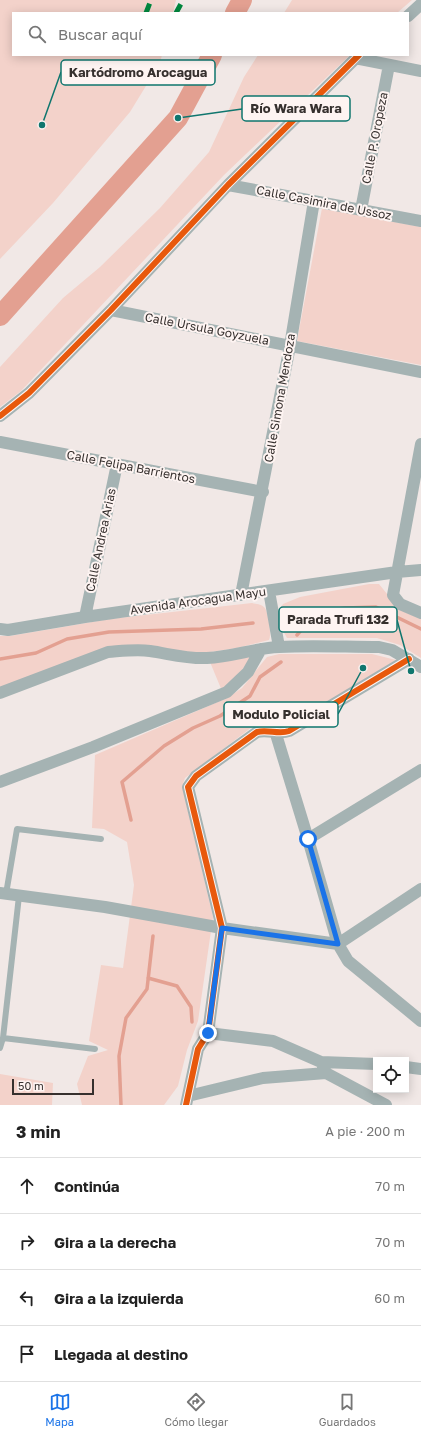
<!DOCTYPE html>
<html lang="es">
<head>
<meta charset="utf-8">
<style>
	body { margin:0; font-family:"Golos Text",sans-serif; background:#f6f6f6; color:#222 }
	.controls { position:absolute; right:12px; bottom:12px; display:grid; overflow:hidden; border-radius:0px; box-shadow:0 2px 10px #0003 }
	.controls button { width:36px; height:36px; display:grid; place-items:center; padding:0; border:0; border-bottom:1px solid #e0e0e0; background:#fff; color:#222; font:20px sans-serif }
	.scale { position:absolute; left:12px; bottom:10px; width:82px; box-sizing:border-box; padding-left:4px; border:2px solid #36302e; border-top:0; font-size:11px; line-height:14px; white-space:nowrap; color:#36302e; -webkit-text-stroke:3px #fef4f2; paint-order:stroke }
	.stop { position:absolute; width:12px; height:12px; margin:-9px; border:3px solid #1a73e8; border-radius:50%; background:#fff }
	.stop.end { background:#1a73e8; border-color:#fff; box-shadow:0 1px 4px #0008 }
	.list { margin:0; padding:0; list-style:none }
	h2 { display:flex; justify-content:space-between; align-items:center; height:52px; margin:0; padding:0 16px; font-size:17px }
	h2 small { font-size:13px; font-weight:400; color:#767676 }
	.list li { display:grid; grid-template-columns:26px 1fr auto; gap:12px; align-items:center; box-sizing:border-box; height:56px; padding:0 16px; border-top:1px solid #e0e0e0 }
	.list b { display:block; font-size:15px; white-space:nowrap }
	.list em { font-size:13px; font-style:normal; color:#767676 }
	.icon { flex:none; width:22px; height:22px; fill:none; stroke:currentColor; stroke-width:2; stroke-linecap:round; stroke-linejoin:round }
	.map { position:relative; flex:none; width:421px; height:1105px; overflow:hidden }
	.search { position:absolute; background:#fff; box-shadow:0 2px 10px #0003; left:12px; right:12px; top:12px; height:44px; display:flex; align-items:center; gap:10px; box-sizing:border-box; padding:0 14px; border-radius:0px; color:#767676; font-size:15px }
	.sheet { height:276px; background:#fff }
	nav { display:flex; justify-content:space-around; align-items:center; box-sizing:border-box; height:56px; border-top:1px solid #e0e0e0; background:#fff; font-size:11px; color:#767676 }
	nav a { display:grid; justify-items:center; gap:2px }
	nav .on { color:#1a73e8 }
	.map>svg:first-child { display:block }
	.green { fill:#f3d2ca }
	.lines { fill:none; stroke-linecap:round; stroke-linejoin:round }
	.stream { stroke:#e3a091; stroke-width:3.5 }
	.river { stroke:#e3a091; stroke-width:20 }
	.lane { stroke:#a5b3b3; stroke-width:6 }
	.street { stroke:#a5b3b3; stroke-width:12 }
	.quiet { stroke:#00873e; stroke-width:5; stroke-dasharray:10 5; stroke-linecap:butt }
	.cycleway-casing { stroke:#fef4f2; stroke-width:8 }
	.cycleway { stroke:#e8590c; stroke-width:6 }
	.route { stroke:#1a73e8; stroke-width:5 }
	.labels { text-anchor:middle; stroke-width:4; stroke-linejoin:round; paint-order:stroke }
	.street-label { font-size:12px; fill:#36302e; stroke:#fef4f2 }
	.leader { fill:none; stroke:#0f766e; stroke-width:1.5 }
	.callout-dot { fill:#0f766e; stroke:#fef4f2; stroke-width:1.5 }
	.callout { fill:#fef4f2; stroke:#0f766e; stroke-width:1.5 }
	.callout-label { font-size:13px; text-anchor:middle; font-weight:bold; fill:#36302e }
</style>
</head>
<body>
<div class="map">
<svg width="421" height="1105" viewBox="0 0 421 1105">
	<rect width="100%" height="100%" fill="#f1e8e6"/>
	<path class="green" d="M0,0H176L173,13H13V55H162L160,63L130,112L53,203L0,259Z
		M292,0H412L397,13H284Z
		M258,55H350L224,175L21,391L0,407V367L63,298L100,267L160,208L209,152L244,77Z
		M322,208L421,227V365L297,341Z
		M369,584H379L400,610L421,619V658L400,645L377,638H287L281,627L278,612L283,604L300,597Z
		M252,603C256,604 262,604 265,608C268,613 272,635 269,640L237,648L210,652H185L130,645L0,688V636H10L110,619Z
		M279,654H372L396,660L292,724L268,723L256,724L185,778L182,786L213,917L198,1021L187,1050L178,1086L164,1105H82L77,1084L88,1056L108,1050L89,1041L101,965L123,968L134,885L127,842L104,829L92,828L95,755L227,698L242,688L267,657Z
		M250,655V661L222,691L210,662Z
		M0,1074L53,1083L52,1105H0Z"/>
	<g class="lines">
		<path class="stream" d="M287,616L322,612
			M297,635L308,622L324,611L345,608L376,607L421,629
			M0,659L36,653L67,639L109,632L201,629L253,623
			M131,820L122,782L164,746L193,728L220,716L250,696L260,677L281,662
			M148,978L177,986L191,1007L192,1022
			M121,1105L119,1056L126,1018L147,989L153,936"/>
		<path class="river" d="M235,13L242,0
			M0,316L178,118L212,55"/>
		<path class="lane" d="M6,894L17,829L101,839
			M3,1038L95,1049
			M0,1048L3,1038L19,896"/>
		<path class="street" d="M408,16L421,4
			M355,58L421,71
			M228,185L421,221
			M361,210L389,65
			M111,310L421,372
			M0,416L29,393L111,310L228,185L359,55
			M0,442L263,492
			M421,444L393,595L400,604L421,613
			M269,591L279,647
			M241,595L290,346L314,201
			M85,617L117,464
			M0,629L8,630L85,617L397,572L421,570
			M0,693L108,652C122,651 137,649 150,651C170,654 188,659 207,658C232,657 255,648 279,647C312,645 346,647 379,647L392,650L421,667
			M275,731L308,839L338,944L348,961L421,1021
			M0,782L93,747L227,692L248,672L261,649
			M308,839L421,770
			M0,893L105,907L222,928L338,944L421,889
			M208,1033L273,1041L321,1062L376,1064
			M323,1067L326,1073L386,1105
			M406,1067L421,1069
			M188,1096L263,1078L326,1073
			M186,1105L198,1049L208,1033L222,928L188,787L196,776L257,732C268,729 279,735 289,731L409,659"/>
		<path class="quiet" d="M146,13L151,0
			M176,13L183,0"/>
		<g class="cycleway-casing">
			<path id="cycleway" d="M0,416L29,393L111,310L228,185L359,55
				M186,1105L198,1049L208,1033L222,928L188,787L196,776L257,732C268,729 279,735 289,731L409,659"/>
		</g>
		<use href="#cycleway" class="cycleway"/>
	</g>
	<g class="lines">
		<path class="route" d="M208,1033L222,928L338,944L308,839"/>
	</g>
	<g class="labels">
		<g class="street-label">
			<text transform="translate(375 138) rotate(-79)" y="4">Calle P. Oropeza</text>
			<text transform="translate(324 203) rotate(11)" y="4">Calle Casimira de Ussoz</text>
			<text transform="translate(207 329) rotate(11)" y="4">Calle Ursula Goyzuela</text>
			<text transform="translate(280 398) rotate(-80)" y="4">Calle Simona Mendoza</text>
			<text transform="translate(131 467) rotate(11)" y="4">Calle Felipa Barrientos</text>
			<text transform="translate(101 540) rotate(-78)" y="4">Calle Andrea Arias</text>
			<text transform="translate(198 601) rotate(-8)" y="4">Avenida Arocagua Mayu</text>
		</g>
	</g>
	<path class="leader" d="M42 125L61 72M178 118L242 109M411 671L397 620M363 668L338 714"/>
	<g class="callout-dot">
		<circle cx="42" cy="125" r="4"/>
		<circle cx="178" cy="118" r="4"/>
		<circle cx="411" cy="671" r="4"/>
		<circle cx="363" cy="668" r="4"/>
	</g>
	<g class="callout">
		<rect x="61" y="60" width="154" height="25" rx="4"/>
		<rect x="242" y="96" width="108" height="25" rx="4"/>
		<rect x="279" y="607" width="118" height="25" rx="4"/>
		<rect x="224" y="702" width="114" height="25" rx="4"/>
	</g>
	<g class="callout-label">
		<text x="138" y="77">Kartódromo Arocagua</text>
		<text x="296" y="113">Río Wara Wara</text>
		<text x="338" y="624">Parada Trufi 132</text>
		<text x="281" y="719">Modulo Policial</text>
	</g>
</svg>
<div class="controls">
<button><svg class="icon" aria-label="locate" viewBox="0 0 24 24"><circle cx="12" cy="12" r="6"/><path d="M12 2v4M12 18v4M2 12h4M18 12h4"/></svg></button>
</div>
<div class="scale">50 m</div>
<div class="stop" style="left:308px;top:839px"></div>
<div class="stop end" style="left:208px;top:1033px"></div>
<div class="search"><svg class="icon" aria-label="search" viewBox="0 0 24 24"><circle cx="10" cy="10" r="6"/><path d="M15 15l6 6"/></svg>Buscar aquí</div>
</div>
<section class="sheet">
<h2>3 min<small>A pie · 200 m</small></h2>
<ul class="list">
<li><svg class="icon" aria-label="ahead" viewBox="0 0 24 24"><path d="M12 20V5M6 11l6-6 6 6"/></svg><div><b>Continúa</b></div><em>70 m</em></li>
<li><svg class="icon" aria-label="right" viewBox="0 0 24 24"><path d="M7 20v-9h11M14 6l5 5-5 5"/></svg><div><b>Gira a la derecha</b></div><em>70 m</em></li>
<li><svg class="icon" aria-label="left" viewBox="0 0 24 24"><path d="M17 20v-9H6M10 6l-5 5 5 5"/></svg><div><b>Gira a la izquierda</b></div><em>60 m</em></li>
<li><svg class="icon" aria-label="arrive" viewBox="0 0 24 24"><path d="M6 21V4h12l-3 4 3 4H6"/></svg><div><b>Llegada al destino</b></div></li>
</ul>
</section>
<nav>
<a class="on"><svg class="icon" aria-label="map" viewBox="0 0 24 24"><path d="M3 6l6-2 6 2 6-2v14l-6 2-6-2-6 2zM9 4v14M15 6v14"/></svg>Mapa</a>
<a><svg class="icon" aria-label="directions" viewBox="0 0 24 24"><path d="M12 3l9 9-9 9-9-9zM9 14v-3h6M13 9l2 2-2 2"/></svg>Cómo llegar</a>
<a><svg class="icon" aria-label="saved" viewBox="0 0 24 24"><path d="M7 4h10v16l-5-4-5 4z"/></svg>Guardados</a>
</nav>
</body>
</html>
